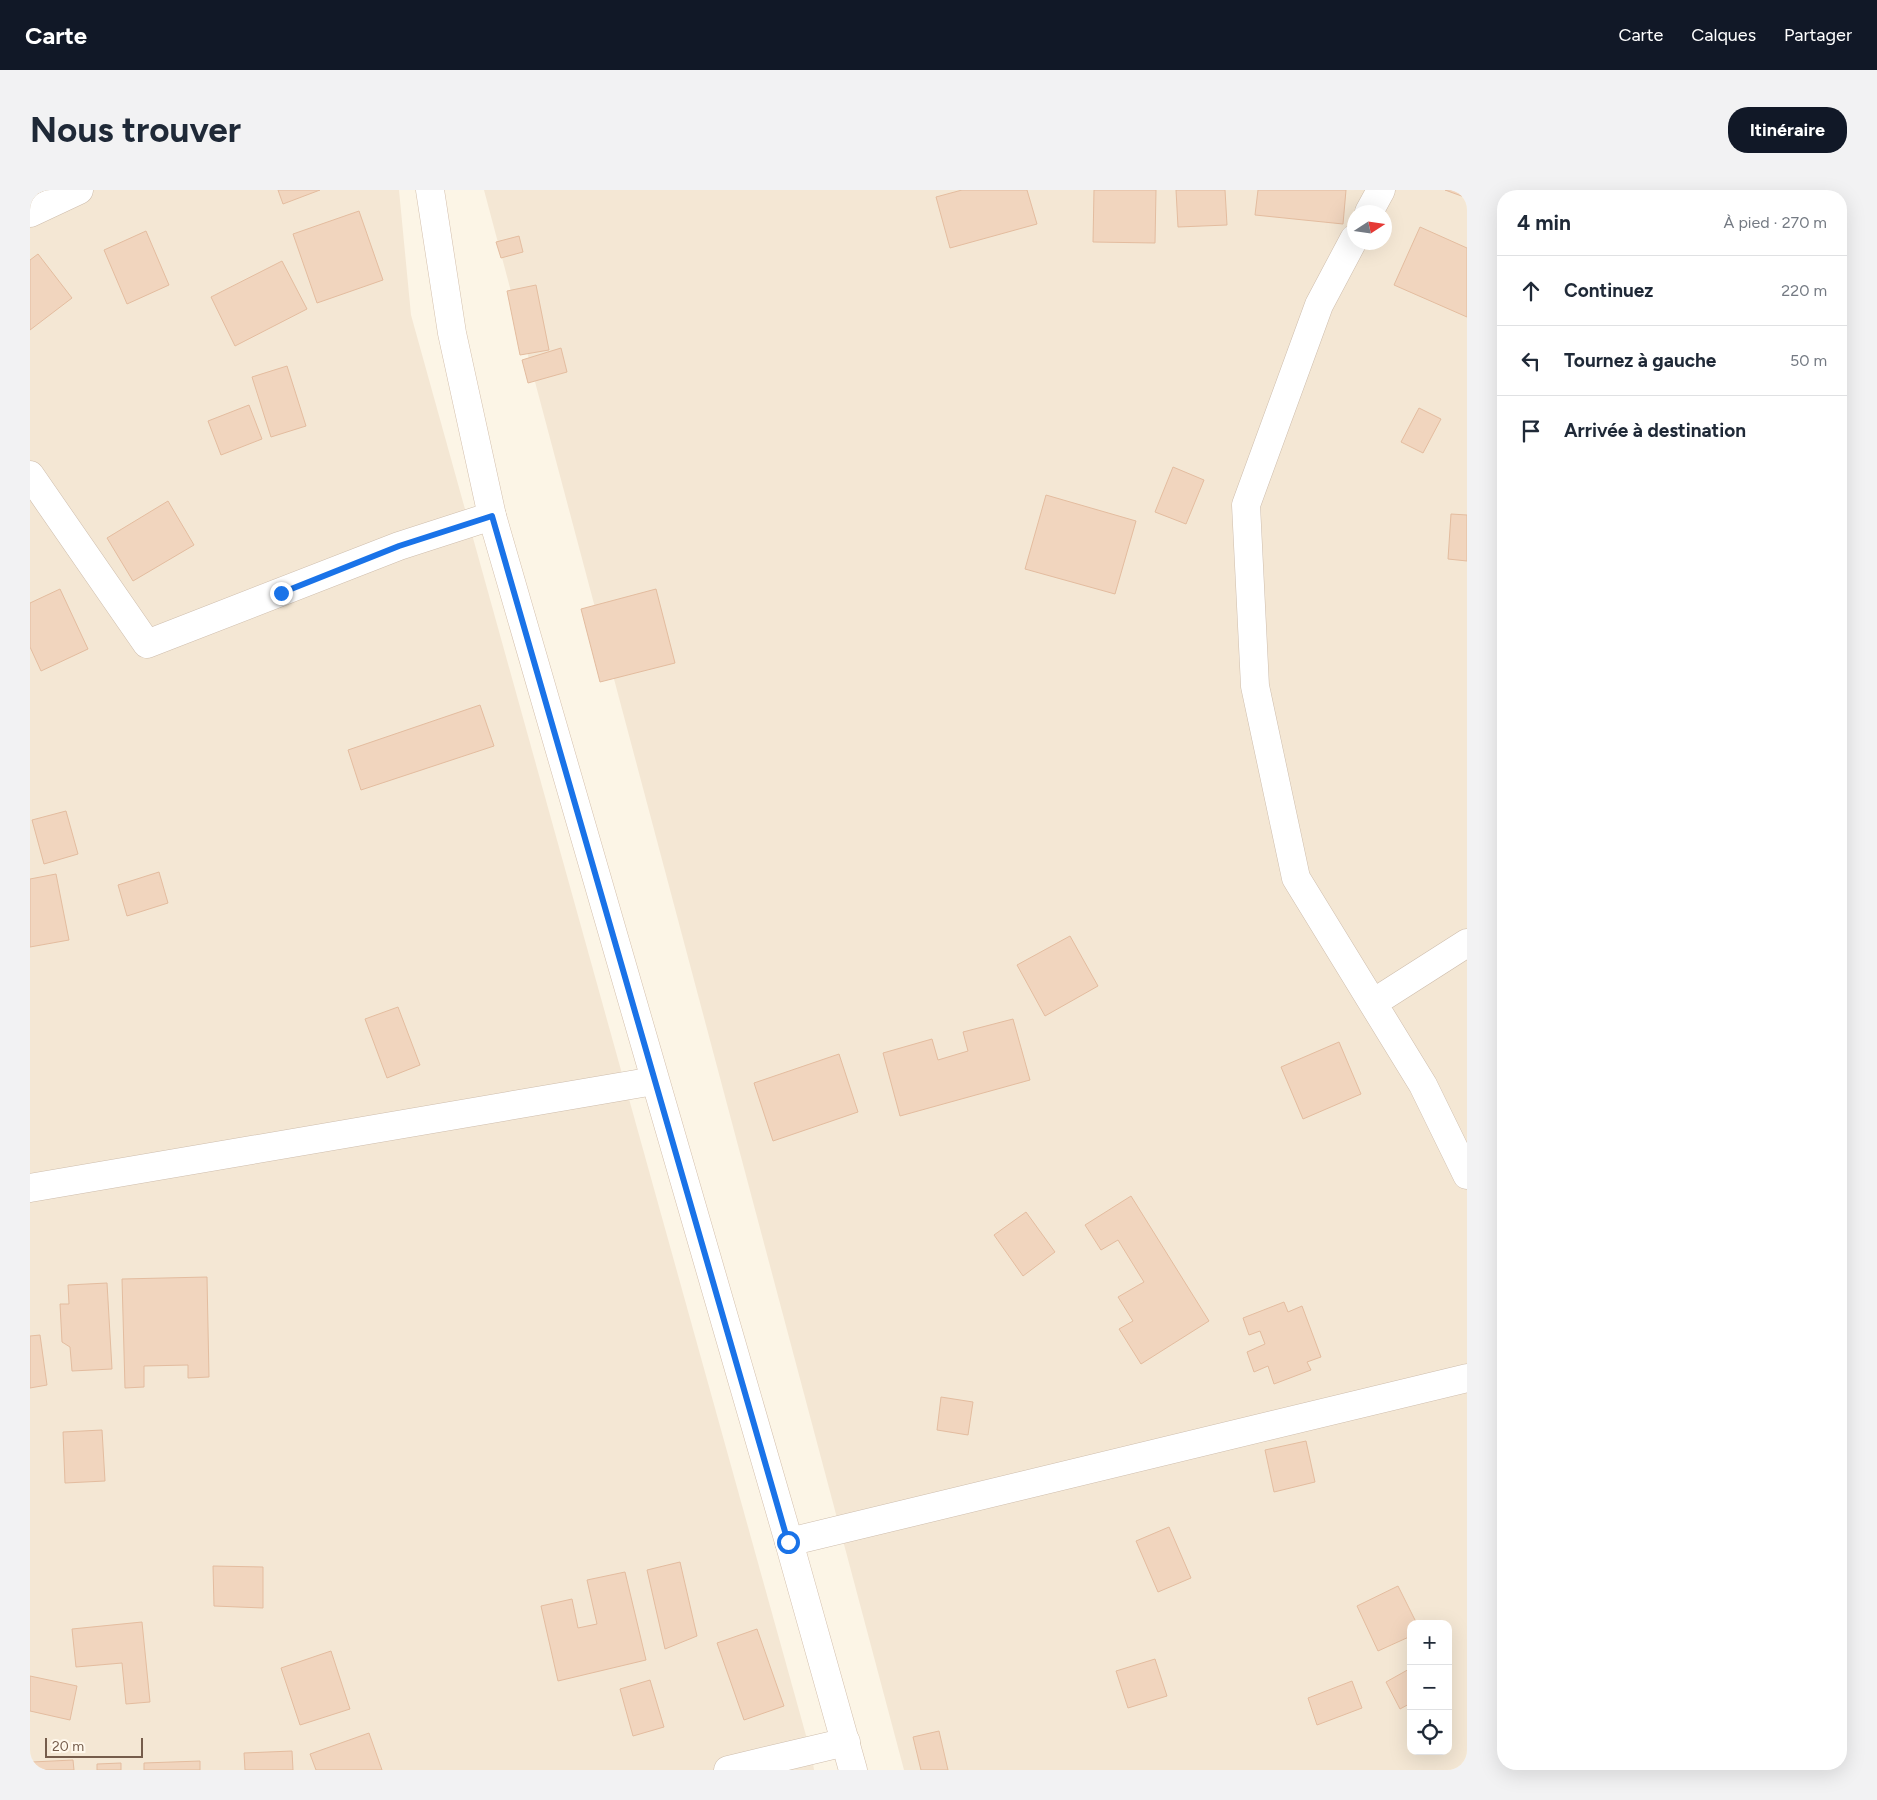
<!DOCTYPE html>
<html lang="fr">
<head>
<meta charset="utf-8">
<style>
	body { margin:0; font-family:Figtree,sans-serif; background:#f2f2f3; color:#1f2937 }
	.controls { position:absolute; right:15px; bottom:15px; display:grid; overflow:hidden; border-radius:10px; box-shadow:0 5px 20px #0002 }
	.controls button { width:45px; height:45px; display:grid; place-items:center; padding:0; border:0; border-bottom:1px solid #e0e1e3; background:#fff; color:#1f2937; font:25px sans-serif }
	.compass { position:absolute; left:1317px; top:15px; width:45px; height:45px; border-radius:50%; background:#fff; box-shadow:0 5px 20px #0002; rotate:78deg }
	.scale { position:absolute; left:15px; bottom:12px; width:98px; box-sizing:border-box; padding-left:5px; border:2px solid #755c4b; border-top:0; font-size:14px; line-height:18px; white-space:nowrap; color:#755c4b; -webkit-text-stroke:4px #fff8ec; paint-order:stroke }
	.stop { position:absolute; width:15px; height:15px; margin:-11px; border:4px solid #1a73e8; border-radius:50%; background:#fff }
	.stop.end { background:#1a73e8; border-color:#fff; box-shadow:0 1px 5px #0008 }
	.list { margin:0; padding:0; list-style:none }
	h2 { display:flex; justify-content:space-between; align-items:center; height:65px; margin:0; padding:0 20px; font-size:21px }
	h2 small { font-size:16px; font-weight:400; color:#747a83 }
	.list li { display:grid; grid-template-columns:32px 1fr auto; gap:15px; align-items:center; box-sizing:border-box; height:70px; padding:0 20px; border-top:1px solid #e0e1e3 }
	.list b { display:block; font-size:19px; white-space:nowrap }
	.list em { font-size:16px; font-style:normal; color:#747a83 }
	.icon { flex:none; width:28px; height:28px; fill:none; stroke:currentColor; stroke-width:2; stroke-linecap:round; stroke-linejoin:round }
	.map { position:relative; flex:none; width:1437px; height:1580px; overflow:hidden; border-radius:20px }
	header { display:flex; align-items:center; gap:30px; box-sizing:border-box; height:70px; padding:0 25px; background:#111827; color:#fff }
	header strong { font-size:24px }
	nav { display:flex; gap:28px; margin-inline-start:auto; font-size:18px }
	.intro { display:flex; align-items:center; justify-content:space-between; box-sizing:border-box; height:120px; padding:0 30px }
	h1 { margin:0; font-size:35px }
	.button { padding:12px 22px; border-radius:20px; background:#111827; color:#fff; font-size:18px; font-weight:700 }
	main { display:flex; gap:30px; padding:0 30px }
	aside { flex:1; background:#fff; border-radius:20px; box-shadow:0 5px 20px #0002 }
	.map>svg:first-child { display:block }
	.residential { fill:#f4e7d4; fill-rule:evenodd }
	.building { fill:#f1d5be; stroke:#e3bc9f }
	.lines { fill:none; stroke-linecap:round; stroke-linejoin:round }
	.street-casing { stroke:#cebdac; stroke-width:29 }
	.secondary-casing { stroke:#d3bfac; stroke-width:29 }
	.street { stroke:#fff; stroke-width:28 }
	.secondary { stroke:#fff; stroke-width:28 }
	.route { stroke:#1a73e8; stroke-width:6 }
</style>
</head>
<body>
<header>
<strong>Carte</strong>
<nav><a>Carte</a><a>Calques</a><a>Partager</a></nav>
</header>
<div class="intro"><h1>Nous trouver</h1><a class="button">Itinéraire</a></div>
<main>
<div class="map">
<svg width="1437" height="1580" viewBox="0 0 1437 1580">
	<rect width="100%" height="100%" fill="#fcf5e6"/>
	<path class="residential" d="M0,0H369L381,125L782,1567L784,1580H0Z
		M454,0H1437V1580H874ZM1324,22H1354V52H1324ZM1381,1434H1418V1561H1381Z"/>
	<path class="building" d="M248,0H290L253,14Z
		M932,0H997L1007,34L920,58L906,7Z
		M1064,0H1126L1125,53L1063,52Z
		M1146,0H1195L1197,35L1148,37Z
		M1228,0H1316L1313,34L1225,25Z
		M1415,0H1437V8Z
		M329,21L353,90L287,113L263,44Z
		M1390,37L1437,58V127L1364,95Z
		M116,41L139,95L97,114L74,60Z
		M489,46L493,62L471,68L466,52Z
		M8,64L42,108L0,140V70Z
		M252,71L277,119L205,156L181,107Z
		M506,95L519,160L490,165L477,101Z
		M531,158L537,182L498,193L492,170Z
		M257,176L276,236L241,247L222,187Z
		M219,215L232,249L191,265L178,231Z
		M1389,218L1411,229L1393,263L1371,252Z
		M1143,277L1174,290L1156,334L1125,322Z
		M1016,305L1106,331L1085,404L995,379Z
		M138,311L164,355L103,391L77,348Z
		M1421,324L1437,325V371L1418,369Z
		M30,399L58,459L11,481L0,457V413Z
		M626,399L645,473L570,492L551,419Z
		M450,515L464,556L331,600L318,560Z
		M36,621L48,664L14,674L2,630Z
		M129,682L138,713L97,726L88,695Z
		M26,684L39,750L0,757V689Z
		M1040,746L1068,796L1015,826L987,775Z
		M368,817L390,875L357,888L335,829Z
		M983,829L1000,890L870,926L853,863L902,849L908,870L938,861L933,842Z
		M1309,852L1331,904L1273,929L1251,877Z
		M809,864L828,922L743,951L724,893Z
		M1101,1006L1179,1131L1111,1174L1089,1139L1103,1131L1088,1107L1114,1092L1088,1050L1071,1060L1055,1035Z
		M996,1022L1025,1062L993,1086L964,1045Z
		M177,1087L179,1187L158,1188V1175L114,1176V1197L95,1198L92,1089Z
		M77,1093L82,1179L42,1181L40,1157L32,1152L30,1114H39L38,1095Z
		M1254,1112L1258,1122L1272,1116L1291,1167L1277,1172L1281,1180L1244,1194L1238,1176L1224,1182L1217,1162L1235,1154L1230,1141L1219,1145L1213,1128Z
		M10,1145L17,1195L0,1198V1146Z
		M911,1207L943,1212L938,1245L907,1240Z
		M72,1240L75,1291L35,1293L33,1242Z
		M1276,1251L1285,1292L1244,1302L1235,1260Z
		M1139,1337L1161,1388L1128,1402L1106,1351Z
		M650,1372L667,1446L635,1459L617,1380Z
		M183,1376L233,1377V1418L184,1416Z
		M595,1382L616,1470L528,1491L511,1416L542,1409L548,1438L567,1434L557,1390Z
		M1368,1396L1387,1434H1381V1446L1348,1461L1327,1416Z
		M112,1432L120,1512L96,1514L92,1473L46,1477L42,1439Z
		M727,1439L754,1516L714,1530L687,1453Z
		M301,1461L320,1519L270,1535L251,1478Z
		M1125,1469L1137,1506L1098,1518L1086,1481Z
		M1381,1478V1513L1370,1519L1356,1492Z
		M0,1486L47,1496L40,1530L0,1521Z
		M620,1490L634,1537L603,1546L590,1499Z
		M1322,1491L1332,1518L1287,1535L1278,1508Z
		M909,1541L918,1580H891L883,1547Z
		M339,1543L352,1580H286L280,1564Z
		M262,1561L263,1580H215L214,1563Z
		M43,1570L44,1580H3L2,1572Z
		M170,1571V1580H114V1573Z
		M91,1573V1580H67V1574Z"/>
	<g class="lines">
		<g class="street-casing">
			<path id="street" d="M1339,22L1351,0
				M0,23L49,0
				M1324,49L1289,115L1216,315L1225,496L1266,688L1393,895L1437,985
				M0,285L117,454L369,356L462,326
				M1343,813L1437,753
				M0,998L624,891
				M759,1352L1437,1188
				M698,1580L816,1552"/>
		</g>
		<g class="secondary-casing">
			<path id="secondary" d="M400,0L422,143L462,326L759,1352L823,1580"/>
		</g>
		<use href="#street" class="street"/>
		<use href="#secondary" class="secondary"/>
	</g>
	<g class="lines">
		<path class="route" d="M251,403L369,356L462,326L758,1352"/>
	</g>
</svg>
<div class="controls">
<button>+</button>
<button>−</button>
<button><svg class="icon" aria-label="locate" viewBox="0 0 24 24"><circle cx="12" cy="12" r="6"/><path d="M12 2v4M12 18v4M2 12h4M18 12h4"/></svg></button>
</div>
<svg class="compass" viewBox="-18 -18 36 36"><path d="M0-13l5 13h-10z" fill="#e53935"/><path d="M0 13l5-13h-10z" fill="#747a83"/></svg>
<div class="scale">20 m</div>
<div class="stop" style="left:758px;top:1352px"></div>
<div class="stop end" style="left:251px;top:403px"></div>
</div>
<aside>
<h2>4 min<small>À pied · 270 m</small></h2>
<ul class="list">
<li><svg class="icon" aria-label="ahead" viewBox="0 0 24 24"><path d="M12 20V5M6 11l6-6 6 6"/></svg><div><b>Continuez</b></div><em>220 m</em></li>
<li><svg class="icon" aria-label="left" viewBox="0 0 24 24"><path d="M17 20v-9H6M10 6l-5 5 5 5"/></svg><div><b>Tournez à gauche</b></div><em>50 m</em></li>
<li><svg class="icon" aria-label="arrive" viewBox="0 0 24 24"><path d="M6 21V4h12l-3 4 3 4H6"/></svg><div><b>Arrivée à destination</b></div></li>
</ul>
</aside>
</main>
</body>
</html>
